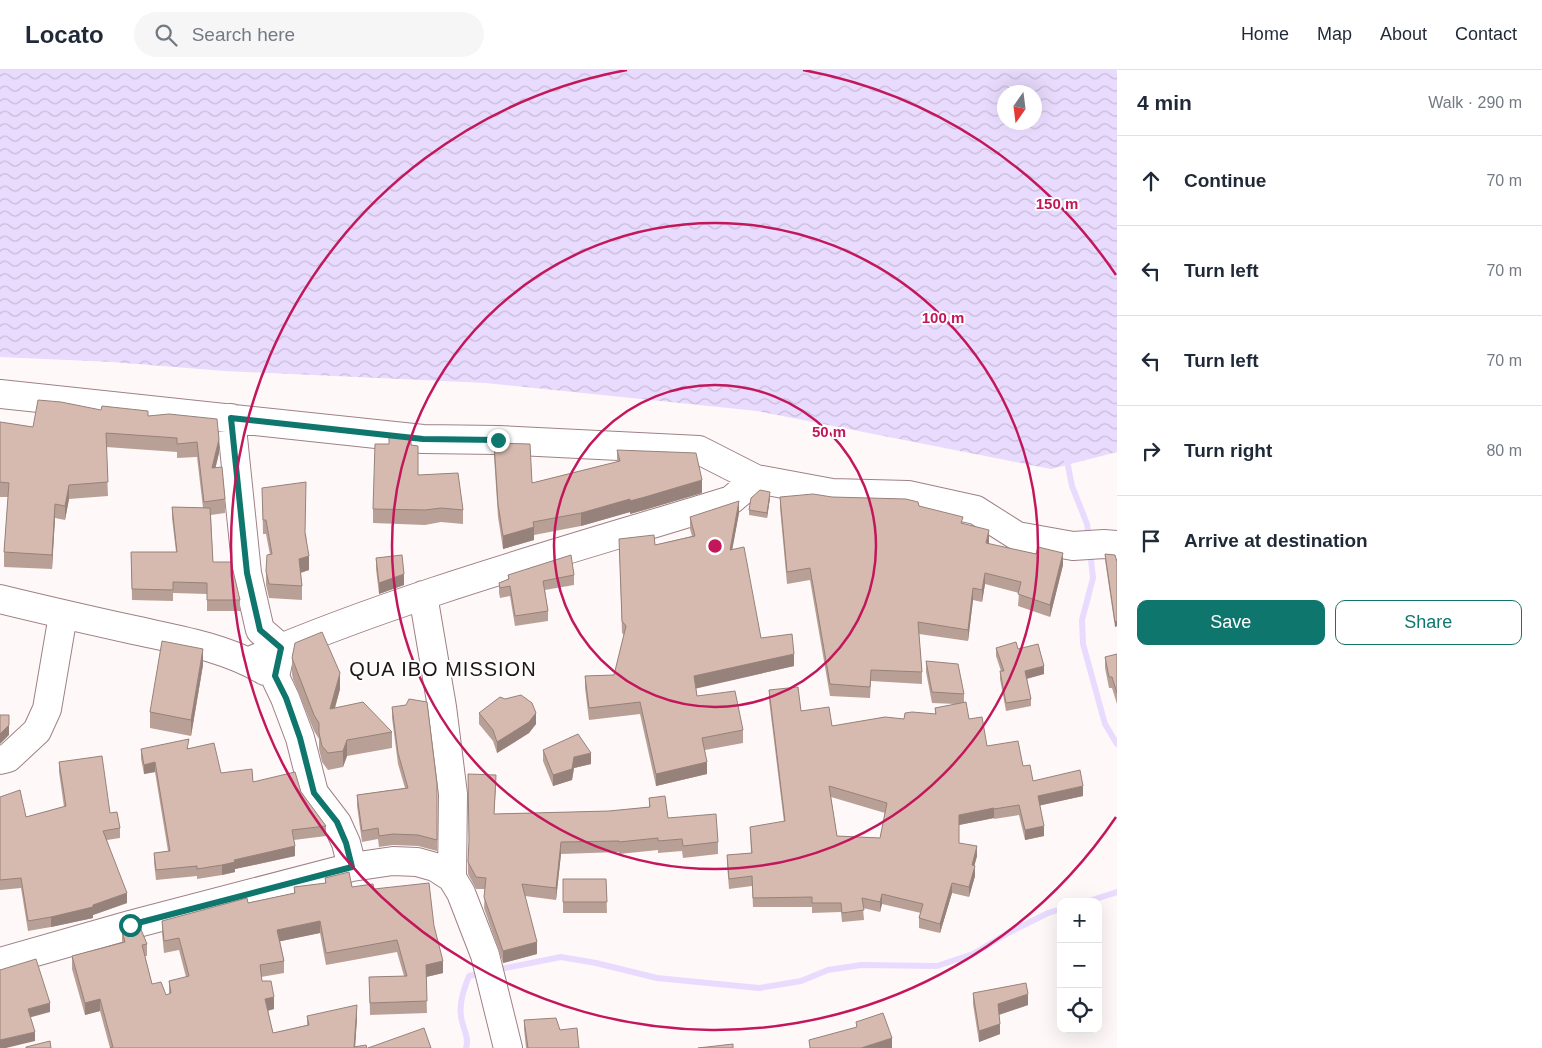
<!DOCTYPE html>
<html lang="en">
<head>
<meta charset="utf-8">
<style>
	body { margin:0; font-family:Arial,sans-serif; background:#f6f6f7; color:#1f2937 }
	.controls { position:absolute; right:15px; bottom:15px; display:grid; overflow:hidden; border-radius:10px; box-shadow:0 5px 20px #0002 }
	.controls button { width:45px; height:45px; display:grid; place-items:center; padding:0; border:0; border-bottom:1px solid #e0e1e3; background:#fff; color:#1f2937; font:25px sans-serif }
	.compass { position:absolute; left:997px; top:15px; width:45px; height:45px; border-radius:50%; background:#fff; box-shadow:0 5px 20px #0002; rotate:194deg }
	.stop { position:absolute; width:15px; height:15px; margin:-11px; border:4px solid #0f766e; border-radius:50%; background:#fff }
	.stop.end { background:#0f766e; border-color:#fff; box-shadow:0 1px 5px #0008 }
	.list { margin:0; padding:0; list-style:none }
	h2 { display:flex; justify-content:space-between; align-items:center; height:65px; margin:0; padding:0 20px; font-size:21px }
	h2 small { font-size:16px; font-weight:400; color:#747a83 }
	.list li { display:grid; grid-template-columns:32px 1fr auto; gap:15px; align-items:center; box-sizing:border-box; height:90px; padding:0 20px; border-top:1px solid #e0e1e3 }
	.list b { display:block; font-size:19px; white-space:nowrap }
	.list em { font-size:16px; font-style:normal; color:#747a83 }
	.actions { display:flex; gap:10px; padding:15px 20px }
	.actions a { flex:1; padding:11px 0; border:1px solid #0f766e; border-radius:10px; text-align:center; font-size:18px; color:#0f766e }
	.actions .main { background:#0f766e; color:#fff }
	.icon { flex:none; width:28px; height:28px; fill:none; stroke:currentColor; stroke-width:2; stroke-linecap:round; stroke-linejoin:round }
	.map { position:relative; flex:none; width:1117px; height:978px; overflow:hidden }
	header { display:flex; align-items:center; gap:30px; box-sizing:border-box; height:70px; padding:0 25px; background:#fff; border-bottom:1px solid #e0e1e3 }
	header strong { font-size:24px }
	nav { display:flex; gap:28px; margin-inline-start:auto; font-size:18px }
	.search { width:350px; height:45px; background:#f6f6f7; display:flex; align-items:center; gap:12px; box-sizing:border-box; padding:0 18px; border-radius:28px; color:#747a83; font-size:19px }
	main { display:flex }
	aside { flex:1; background:#fff }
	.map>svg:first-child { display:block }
	.water { fill:url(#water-waves); fill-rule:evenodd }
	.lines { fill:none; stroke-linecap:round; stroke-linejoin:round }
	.stream { stroke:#e9dbfd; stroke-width:6 }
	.minor-casing { stroke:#9f8185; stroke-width:30 }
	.minor { stroke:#fff; stroke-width:28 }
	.wall { fill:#b9a096; fill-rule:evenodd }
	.shaded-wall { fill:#96827a }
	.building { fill:#d7baaf; stroke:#96827a; fill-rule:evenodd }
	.route { stroke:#0f766e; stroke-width:6 }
	.ring { fill:none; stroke:#c2185b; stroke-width:2.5 }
	.labels { text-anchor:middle; stroke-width:4; stroke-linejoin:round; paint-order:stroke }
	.quarter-label { font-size:20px; letter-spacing:1px; fill:#201516; stroke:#fff }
	.centre { fill:#c2185b; stroke:#fff; stroke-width:2.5 }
	.ring-label { font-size:15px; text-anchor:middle; font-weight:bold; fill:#c2185b; stroke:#fff; stroke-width:4; stroke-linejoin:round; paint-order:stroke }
</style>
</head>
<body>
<header>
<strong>Locato</strong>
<div class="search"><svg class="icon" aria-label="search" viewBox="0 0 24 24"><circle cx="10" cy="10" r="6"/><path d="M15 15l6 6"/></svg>Search here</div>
<nav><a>Home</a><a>Map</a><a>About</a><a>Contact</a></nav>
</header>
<main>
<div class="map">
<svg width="1117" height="978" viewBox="0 0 1117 978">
	<defs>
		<pattern id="water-waves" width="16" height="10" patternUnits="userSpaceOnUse" patternTransform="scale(1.25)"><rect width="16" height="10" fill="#e9dbfd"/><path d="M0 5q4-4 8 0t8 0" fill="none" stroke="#c8bbd8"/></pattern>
	</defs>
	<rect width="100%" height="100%" fill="#fff8f9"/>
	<path class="water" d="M0,0H1117V382L1051,399L757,341L486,313L225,301L112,292L0,287ZM1004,22H1034V52H1004Z"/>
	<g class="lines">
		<path class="stream" d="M1066,386L1072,416L1087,454L1089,468
			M1090,480L1093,508L1082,550L1083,574L1105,654L1117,674
			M1086,832L1117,822
			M495,900L561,887L596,893L657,908L759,918L801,911L828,900L861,895L937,896L973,884L1008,863L1048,843L1061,839
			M466,978C470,968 462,957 461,946C459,932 464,919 469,906L483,903"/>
		<g class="minor-casing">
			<path id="minor" d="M0,324L423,369L498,370L699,380L756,409L832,423L908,425L976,440L1017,466L1073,476L1104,474L1117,475
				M231,348L247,503L260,560L281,578L275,607L285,628L300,668L314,723L337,753L346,773L352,797
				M423,525L442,637L453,724L452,808
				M0,529C45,540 89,550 134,560C179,570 225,577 265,601
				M250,591C405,524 570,480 731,430L756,409
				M0,690L8,688L37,661L47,639L63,545
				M0,892L130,855L352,797L393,791L417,792L435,797L452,808L461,823L485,885L508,978"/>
		</g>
		<use href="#minor" class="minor"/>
	</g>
	<path class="wall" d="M101,340L148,346L219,383L215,398L225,429V443L211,445L213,492L240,530V541H207V524L173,523V531L132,530L131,482H176L172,448V437L203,438L197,387L177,388V382L106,377L108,426L69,429L65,450L55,448L52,499L4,497V482L8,427H0V352L33,357Z
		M494,373L532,413L617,392V380L702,423L645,440L630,444V442L581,456L534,465V470L503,479L498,447L494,386Z
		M411,375L418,405L463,440V454L441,452L425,455L373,453V439Z
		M262,418L306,464L309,500L301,503L302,516V530L269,528L266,515V501L270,485L266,464H263Z
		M780,427H832L919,436L963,453L989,472V474L1063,495L1050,547L1018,536L1019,523L985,514L982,532L973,530L968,571L919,564L922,602V614L871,611L870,628L830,626L810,510L787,514L780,438Z
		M770,428L767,448L749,445V440Z
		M739,443L732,479L761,568L794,596L696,618L697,626L743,660V673L705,680L707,704L656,716L640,644L589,650L585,618V606L614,605L624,565L622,563L619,469L655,475L692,466L690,459V447Z
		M1105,484L1117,492V556L1115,557L1105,490Z
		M376,488L404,515L379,524L376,499Z
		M508,505H574V515L545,520L548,541V551L515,556L510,526L500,528L499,523V513L508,509Z
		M996,578L1018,579L1044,604L1027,609L1031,629V636L1006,641L1000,609V601H1001L996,586Z
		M1117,584V634L1112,618H1109L1105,598V587Z
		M292,588L340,619L335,638L392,662V678L347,686L343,697L328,700L322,692L319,679V669L314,661L293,609L292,604Z
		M926,591L964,624V633L969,649L987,676L1023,696L1033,711L1083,726L1040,735L1044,766L1025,770L1019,745L994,749V748L959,755V773L977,786L974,796L975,806L969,827L952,823L940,863L919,858V848L921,843L882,834L880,842L863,838L864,850L842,852L841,842L812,843V837H753L752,816L729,819L727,794V785L751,783L750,757L784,752L769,630V620L801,641L832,656L904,649L935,644V638L956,634L932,633L926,602ZM831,727L885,743L880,768L837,766Z
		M203,595L191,666L150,658V642Z
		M392,637L437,714V781L418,776L393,775L379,777L378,769L362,772L357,736V725L405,718L398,694L392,648Z
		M479,643L536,654L529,663L497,683L493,671L479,654Z
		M189,678L221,703L253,712L301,722L326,756V766L294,770L295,786L235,799V802L222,805L197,809V806L156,810L154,792V783L168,781L155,702L144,704L141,689V679Z
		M543,680L591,694L574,698L572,710L553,716L543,691Z
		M59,692L110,743L120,758V768L107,770L127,833L93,845V848L51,857L28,861L21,818L0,820V727L26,747L64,737L59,702Z
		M496,717L494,744L609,741L649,737V728L668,748L718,772V784L683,788L682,781L658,783V780L619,784V782L561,784L556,830L525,826L537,884L503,893L484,838L485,819H476L468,804V792Z
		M325,808L352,817L374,819L434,856L443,903L426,907L427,943L370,945L369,907L404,906L397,882L326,895L320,863L280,871L284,891V903L261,907L262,911L274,939L268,941L273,963L307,955V946L357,948L355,977L367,978H110L100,941L85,945L72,899V886L122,873V861L147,874V886H145L152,914L166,925L169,924V911L186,907L179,880L164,883L162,863V851L294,823V817L325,813Z
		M563,809H606L607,843H563Z
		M973,923L1028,935L999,945L1000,964L979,972L973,934Z
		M524,950L560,960L579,978H526L524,959Z"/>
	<path class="shaded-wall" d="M219,369V383L212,413V398Z
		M702,410V423L630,444V431Z
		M69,415V429L65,450V436Z
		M770,422V428L767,448V443Z
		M630,429V442L581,456V443Z
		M739,431V443L730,492V480Z
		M55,434V448L52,499V485Z
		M534,457V470L503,479V466Z
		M989,460V472L986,485V473Z
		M1063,483V495L1050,547V535Z
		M309,486V500L299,503V489Z
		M985,503V514L982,532V520Z
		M404,504V515L379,524V513Z
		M973,518V530L968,571V560Z
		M1117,551V556L1115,557V552Z
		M203,579V595L191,666V650Z
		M794,584V596L694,619V606Z
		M1044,596V604L1025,609V601Z
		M340,603V619L330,655V639Z
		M536,643V654L529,663L497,683V672Z
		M9,655V665L0,674V664Z
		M347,670V686L343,697V681Z
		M591,683V694L574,698L572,710L553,716V705L574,687Z
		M155,692V702L144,704V695Z
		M707,692V704L656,716V704Z
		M1083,716V726L1038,736V726Z
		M994,738V748L959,755V745Z
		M1044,756V766L1025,770V760Z
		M561,772V784L556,830V818Z
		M295,776V786L235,799V802L222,805V795L234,790Z
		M977,776V786L972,805V795Z
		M975,796V806L969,827V817Z
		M952,813V823L940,863V854Z
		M127,823V833L93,845V848L51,857V847L93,835Z
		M882,824V834L880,842V832Z
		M320,851V863L277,872V860Z
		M537,872V884L503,893V881Z
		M443,891V903L426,907V895Z
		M1028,924V935L998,945V934Z
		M274,927V939L265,941V929Z
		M100,929V941L85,945V933Z
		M50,933V942L28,948V939Z
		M357,935V948L355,978H354Z
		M1000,954V964L979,972V961Z
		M35,962V971L6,978H0V970Z
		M892,968V978H861Z"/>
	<path class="building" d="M38,330L61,332L101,340L102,336L148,341V346L169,344L217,349L219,369L212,398L222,397L225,429L204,432L197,372L177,374V368L106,363L108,412L69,415L65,436L55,434L52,485L4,482L9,413L0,412V352L33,357Z
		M389,367L411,369V375L418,376V405L458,403L463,440L441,438L425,440L373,439L375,374H389Z
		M494,373L530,374L532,413L620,391L617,380L696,383L702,410L645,427L630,431V429L581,443L533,452L534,457L503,466L498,434Z
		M306,412L305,463L309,486L299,489L302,516L269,514L266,501L267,485L272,484L266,450H263L262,418Z
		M760,420L770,422L767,443L749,440L751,428Z
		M813,424L832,427L906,429L918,432L919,436L963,447L961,453L989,460L986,473L1036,484L1038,477L1063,483L1050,535L1018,524L1021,512L985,503L982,520L973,518L968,560L918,552L922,602L871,600L870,617L830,614L810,498L787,502L780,427Z
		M739,431L730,480L744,477L761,568L792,564L794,584L694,606L697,626L735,621L743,660L702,668L707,692L656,704L640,632L589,638L585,606L614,605L626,556L622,551L619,469L654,465L655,475L695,466L690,447Z
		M172,437L210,438L213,492H231L240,530H207V513L173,512V520L132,519L131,482H177Z
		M1105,484L1115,485L1117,492V551L1115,552Z
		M402,485L404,504L379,513L376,488Z
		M571,485L574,505L543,511L548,541L515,546L510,516L500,518L499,513L509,509L508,505Z
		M322,562L340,603L330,639L363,632L392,662L347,670L343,681L328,683L322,676L319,663V653L314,645L292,588L295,573Z
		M162,571L203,579L191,650L150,642Z
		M1016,572L1018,579L1038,574L1044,596L1025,601L1031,629L1006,633L1000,601H1004L996,578Z
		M1117,584V623L1112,607H1109L1105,587Z
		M926,591L958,594L964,624L932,622Z
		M798,617L801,641L829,637L832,656L885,647L904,649L905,643L912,642L936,644L935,638L966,632L969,649L982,647L987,676L1018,671L1023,696L1030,695L1033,711L1080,700L1083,716L1038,726L1044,756L1025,760L1019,735L994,739V738L959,745V773L977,776L972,795L975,796L969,817L952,813L940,854L919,848L923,834L882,824L880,832L862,828L864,840L842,843L841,833H812V827L753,828L752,806L729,809L727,785L752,783L750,757L785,751L769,620ZM829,716L887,733L880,768L837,766Z
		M521,625L532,633L536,643L529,652L497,672L493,660L479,643L500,627L505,629Z
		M409,629L427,632L437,714V770L418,765L393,764L379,766L378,758L362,761L357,725L408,718L398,683L392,637L406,635Z
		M0,645H9V655L0,664Z
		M578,664L591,683L574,687L572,699L553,705L543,680Z
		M189,669L187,679L214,673L221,703L252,699L253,712L295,702L301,722L326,756L292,760L295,776L234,790L235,792L222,795L197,799V796L156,800L154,783L170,781L155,692L144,695L141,679Z
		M102,686L110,743L117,742L120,758L103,761L127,823L93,835V837L51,847L28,851L21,808L0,810V727L20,720L26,747L66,736L59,692Z
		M468,704L496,705L494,744L609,741L650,737L649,728L665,726L668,748L716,744L718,772L683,776L682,769L658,771V768L619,772V771L561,772L556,818L522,814L537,872L503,881L484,827L486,808L476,807L468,792L469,770Z
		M349,802L352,817L373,814L374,819L429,813L434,856L443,891L426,895L427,931L370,933L369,907L407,906L397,870L326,883L320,851L277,860L284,891L260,895L262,911H271L274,927L265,929L273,963L309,955L307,946L357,935L354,977L366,975L367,978H110L113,977L100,929L85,933L72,886L125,872L122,861L140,857L147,874L142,875L152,914L161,912L166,925L171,923L169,911L189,906L179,868L164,871L162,851L247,828L248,833L295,823L294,817L326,813L325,808Z
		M563,809H606L607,832H563Z
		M36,889L50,933L28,939L35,962L0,970V900Z
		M1026,913L1028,924L998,934L1000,954L979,961L973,923Z
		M883,943L892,968L861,978H810L809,970L857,957L856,952Z
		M556,948L560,960L577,958L579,978H528L524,950Z
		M424,958L431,978H368Z
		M50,971L51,978H26V977Z
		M733,974V978H698Z"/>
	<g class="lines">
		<path class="route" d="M130,855L352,797L346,773L337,752L314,723L300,668L286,628L275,606L281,578L260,560L247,503L231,348L423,369L498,370"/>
	</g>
	<g class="ring">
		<circle cx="715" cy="476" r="161"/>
		<circle cx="715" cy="476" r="323"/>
		<path d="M1116 747A484 484 0 1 1 627 0M803 0A484 484 0 0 1 1116 205"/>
	</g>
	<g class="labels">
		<g class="quarter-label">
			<text x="443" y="606">QUA IBO MISSION</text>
		</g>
	</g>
	<circle cx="715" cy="476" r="8" class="centre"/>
	<g class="ring-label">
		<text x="1057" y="139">150 m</text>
		<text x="943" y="253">100 m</text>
		<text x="829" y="367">50 m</text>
	</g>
</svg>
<div class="controls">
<button>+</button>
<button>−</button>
<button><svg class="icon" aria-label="locate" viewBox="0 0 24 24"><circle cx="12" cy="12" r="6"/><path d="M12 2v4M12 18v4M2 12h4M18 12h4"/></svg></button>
</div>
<svg class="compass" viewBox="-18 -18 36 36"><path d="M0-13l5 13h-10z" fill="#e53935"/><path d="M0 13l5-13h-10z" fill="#747a83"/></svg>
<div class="stop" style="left:130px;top:855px"></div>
<div class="stop end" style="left:498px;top:370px"></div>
</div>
<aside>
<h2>4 min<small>Walk · 290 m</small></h2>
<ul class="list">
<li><svg class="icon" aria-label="ahead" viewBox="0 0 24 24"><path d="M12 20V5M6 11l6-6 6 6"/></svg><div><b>Continue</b></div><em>70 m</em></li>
<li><svg class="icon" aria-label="left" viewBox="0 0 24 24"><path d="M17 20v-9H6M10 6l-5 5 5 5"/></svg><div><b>Turn left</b></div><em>70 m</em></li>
<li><svg class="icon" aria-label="left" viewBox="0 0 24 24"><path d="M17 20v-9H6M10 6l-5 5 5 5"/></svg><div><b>Turn left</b></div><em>70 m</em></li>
<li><svg class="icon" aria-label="right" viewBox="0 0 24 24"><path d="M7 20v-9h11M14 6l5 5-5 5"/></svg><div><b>Turn right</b></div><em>80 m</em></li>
<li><svg class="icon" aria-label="arrive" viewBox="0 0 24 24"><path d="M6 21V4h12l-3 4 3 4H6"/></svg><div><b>Arrive at destination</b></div></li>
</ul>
<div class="actions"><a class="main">Save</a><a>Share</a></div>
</aside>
</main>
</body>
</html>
